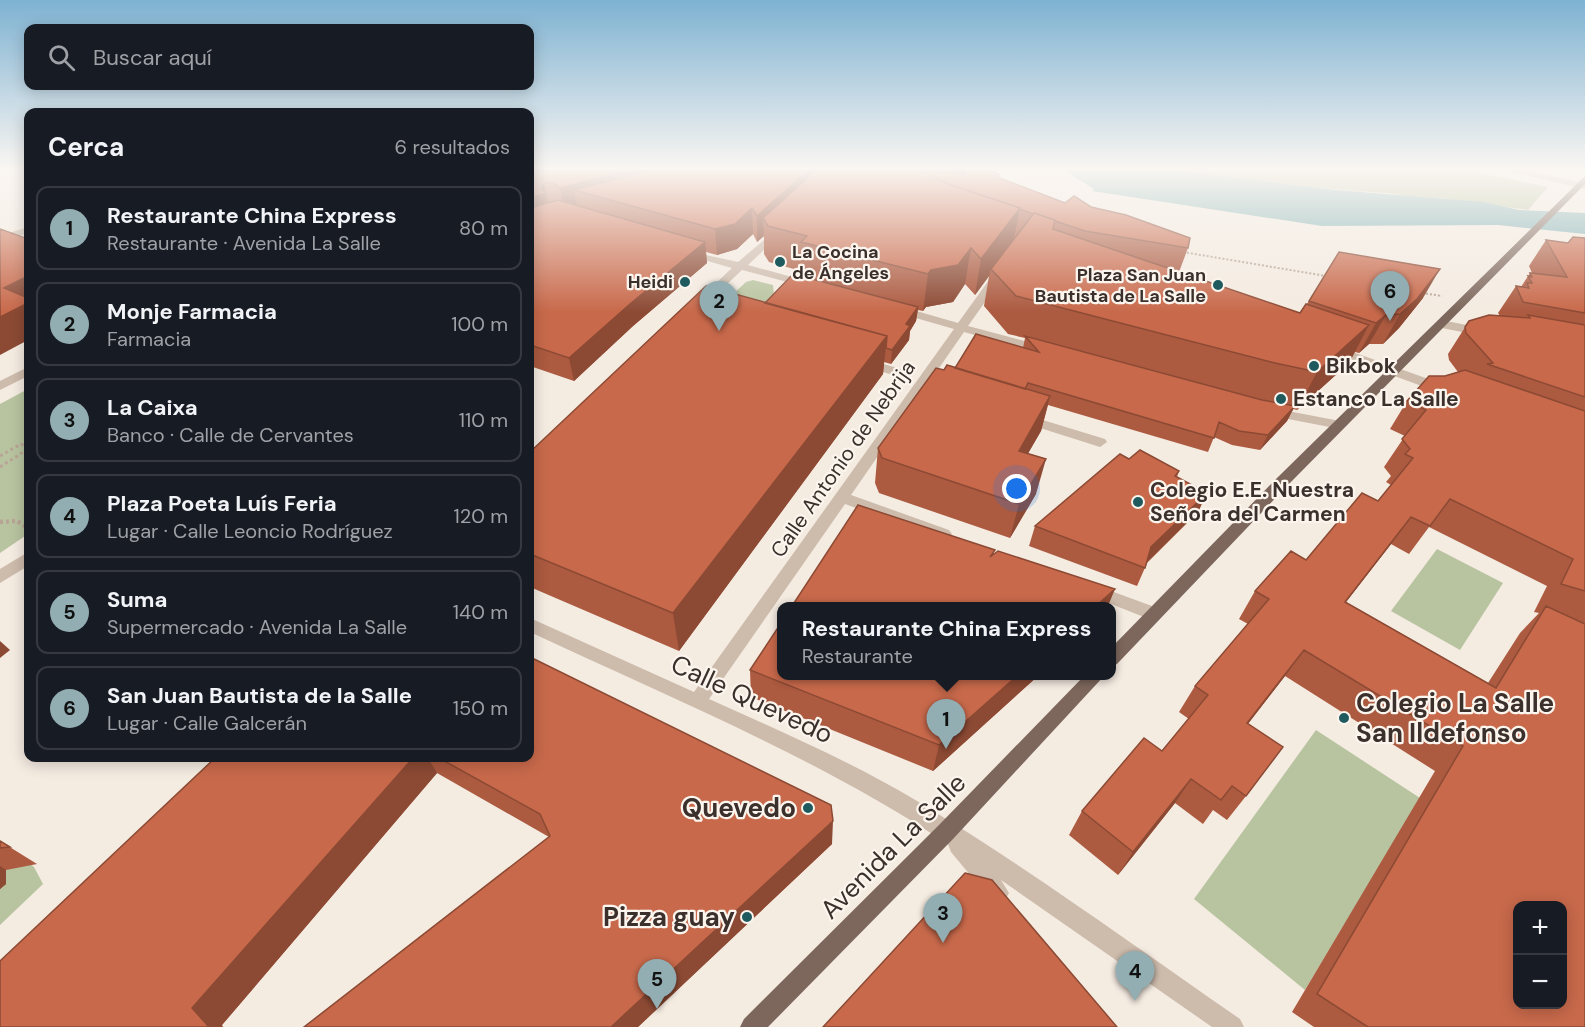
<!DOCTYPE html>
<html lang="es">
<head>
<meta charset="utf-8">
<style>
	body { margin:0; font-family:"DM Sans",sans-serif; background:#20242c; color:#f1f3f6 }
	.controls { position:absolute; right:18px; bottom:18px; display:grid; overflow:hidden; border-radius:12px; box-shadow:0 3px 15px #0003 }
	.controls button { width:54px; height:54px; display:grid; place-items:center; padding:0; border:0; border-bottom:2px solid #363941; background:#171b24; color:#f1f3f6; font:30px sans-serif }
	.you { position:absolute; left:1017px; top:489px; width:21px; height:21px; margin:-15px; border:4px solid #fff; border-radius:50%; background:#1a73e8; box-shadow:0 0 0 9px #1a73e833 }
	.badge { display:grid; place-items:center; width:39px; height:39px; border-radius:50%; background:#92aeb2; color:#111; font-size:20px; font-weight:700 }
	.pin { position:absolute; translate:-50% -50px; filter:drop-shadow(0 2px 3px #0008) }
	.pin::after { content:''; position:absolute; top:32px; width:21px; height:18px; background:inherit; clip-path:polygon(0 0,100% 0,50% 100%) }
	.popup { position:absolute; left:777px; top:602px; width:339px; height:78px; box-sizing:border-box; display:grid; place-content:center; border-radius:12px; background:#171b24; filter:drop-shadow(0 2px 4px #0005); font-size:20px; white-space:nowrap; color:#9ea1a6 }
	.popup b { font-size:22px; color:#f1f3f6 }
	.popup::after { content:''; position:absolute; left:50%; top:100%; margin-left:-12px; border:12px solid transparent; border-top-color:#171b24 }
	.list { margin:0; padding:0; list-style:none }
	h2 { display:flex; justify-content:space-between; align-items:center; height:78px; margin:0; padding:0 24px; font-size:26px }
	h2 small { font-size:20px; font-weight:400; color:#9ea1a6 }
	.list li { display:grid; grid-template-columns:39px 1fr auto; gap:18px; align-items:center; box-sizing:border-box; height:84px; margin:0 12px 12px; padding:0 12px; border:2px solid #363941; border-radius:12px }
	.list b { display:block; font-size:22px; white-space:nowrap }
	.list p { margin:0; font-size:20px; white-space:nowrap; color:#9ea1a6 }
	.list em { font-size:20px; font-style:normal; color:#9ea1a6 }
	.icon { flex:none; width:33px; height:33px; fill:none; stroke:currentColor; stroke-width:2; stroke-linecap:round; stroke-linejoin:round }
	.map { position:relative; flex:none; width:1585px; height:1027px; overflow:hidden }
	.search { position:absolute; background:#171b24; box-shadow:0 3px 15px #0003; left:24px; top:24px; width:510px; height:66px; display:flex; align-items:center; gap:15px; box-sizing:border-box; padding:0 21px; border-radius:12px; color:#9ea1a6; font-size:22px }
	.panel { position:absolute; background:#171b24; box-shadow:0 3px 15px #0003; left:24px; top:108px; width:510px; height:654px; border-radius:12px }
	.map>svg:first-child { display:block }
	.green { fill:#b8c4a0 }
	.water { fill:#7fb0b2 }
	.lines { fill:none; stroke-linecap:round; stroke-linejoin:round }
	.path-far2 { stroke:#b9a596; stroke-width:2; stroke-dasharray:2 2; stroke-linecap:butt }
	.path-far1 { stroke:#b9a596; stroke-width:3; stroke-dasharray:3 3; stroke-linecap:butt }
	.path { stroke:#b9a596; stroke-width:4.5; stroke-dasharray:3 3; stroke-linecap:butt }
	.minor { fill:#cdbbac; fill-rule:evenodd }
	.major { fill:#7d675c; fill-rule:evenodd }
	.wall { fill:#ac5a40; fill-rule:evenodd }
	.shaded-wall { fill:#8c4a34 }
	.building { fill:#c8694b; stroke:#8c4a34; stroke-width:1.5; fill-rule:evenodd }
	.poi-dot { fill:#1f5a5e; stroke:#fbf5ee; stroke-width:2 }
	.labels { text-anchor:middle; stroke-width:4.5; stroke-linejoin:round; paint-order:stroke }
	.far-poi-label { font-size:18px; font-weight:bold; fill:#3b302b; stroke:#fbf5ee; text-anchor:end }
	.poi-label { font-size:21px; font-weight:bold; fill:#3b302b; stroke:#fbf5ee; text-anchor:start }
	.street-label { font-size:21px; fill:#3b302b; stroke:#fbf5ee }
	.near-street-label { font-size:26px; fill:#3b302b; stroke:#fbf5ee }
	.near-poi-label { font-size:26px; font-weight:bold; fill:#3b302b; stroke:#fbf5ee; text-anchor:end }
</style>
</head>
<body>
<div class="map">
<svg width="1585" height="1027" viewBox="0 0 1585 1027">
	<rect width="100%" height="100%" fill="#f4ebe1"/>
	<path class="green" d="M1154,168H1456L1548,187L1528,210L1440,198C1422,201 1403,194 1385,193C1308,188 1231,178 1154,168Z
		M753,280L773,285L775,304L781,311L732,295L746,282Z
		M28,389V534L0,553V404Z
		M1437,549L1503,583L1460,650L1391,611Z
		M1316,730L1420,798L1305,990L1194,899Z
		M21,856L34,867L43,884L0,925V875Z"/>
	<path class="water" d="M1055,168H1154L1336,190L1484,202L1519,210L1585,213V234L1498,225L1322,226L1092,191L1094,189L1064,170Z"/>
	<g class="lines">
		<path class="path-far2" d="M1472,168L1481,170
			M1183,252L1326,276
			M1422,293L1442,296"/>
		<path class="path-far1" d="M0,456L21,444L28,448
			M0,467L28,449"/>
		<path class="path" d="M0,522L17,521L28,528"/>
		<path class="minor" d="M1493,168H1513L1585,183V189Z
			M28,227V233L0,242V236Z
			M778,228L783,231L782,233L748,265L810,282V286L806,287L742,270L705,305H697V301L732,268L683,254V250L738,262Z
			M998,272L1004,275L968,326L1047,347L1049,350L1043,354L964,332L851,495L949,530L952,534L949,538H939L845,504L709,699C778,730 852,762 917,801C1028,868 1133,945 1240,1019L1244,1027H1212L1001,880L1009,893L1005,900L998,904L991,900L951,852L948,844C818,758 671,698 530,632V618L694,692L954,329L895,312V308L899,306L958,323L994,273Z
			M1441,320L1482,328L1488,332L1482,336L1437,327V321Z
			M1333,345L1448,386L1449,389L1448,392H1438L1329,352L1327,349L1329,346Z
			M866,359L908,371L910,374L904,378L862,366L860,363L862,360Z
			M28,367V376L0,390V381Z
			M1272,408L1340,421L1347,425L1340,429L1267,415L1265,412Z
			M1023,414L1105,439L1107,442L1100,447L1018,421L1016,418L1018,415Z
			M28,552V566L0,583V569Z
			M1092,584L1160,609L1162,614L1160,619L1154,621L1086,594L1084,590L1086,586Z"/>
		<path class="major" d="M1585,176V184L1287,486L1117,664L1111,666V648L1277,478Z
			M1084,676H1104L953,839L768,1027H740L744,1019L939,825Z"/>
	</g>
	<path class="wall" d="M530,168H983L999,174V178L1065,203L1091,207L1188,248L1179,272L1300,313L1309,301L1423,298L1399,328L1383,344H1369L1359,353L1355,352L1349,363L1297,410L1293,409L1287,421L1260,450L1232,445L1214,437L1208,452L1048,405L1041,431L1028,453L1036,494L1010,538L879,493L875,483L878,448L944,370L1023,348L1025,338L1008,334L984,306L989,276L975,295L965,284L953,302L926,307L923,311L918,310L916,321L910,331L909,340L891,364L884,362L883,374L679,651L530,587V452L765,303L801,276V271L769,262L764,254V236L757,242L753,234L737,249L717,255L706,252L707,263L633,326L574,381L530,366Z
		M1585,238V1027H1314L1292,1012L1435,771L1285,676L1248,724L1246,796L1227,820L1213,810L1203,824L1175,803L1118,875L1069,835L1082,811L1162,751L1189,719L1179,712L1195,686L1248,624L1239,619L1255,591L1306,560L1378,501L1391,485L1386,482L1391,476L1384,467L1405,436L1390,429L1407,401L1445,376L1458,372L1449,360L1448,354L1469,321L1500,316L1498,313L1516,286L1521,287L1530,273H1532L1529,266L1546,240L1568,243ZM1429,527L1547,586L1534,612L1539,613L1520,633L1488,683L1346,602L1391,544L1409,554Z
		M1129,459L1179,471L1177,477L1207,493L1198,512L1147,563L1137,586L1029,546L1035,526Z
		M750,670L1039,675L933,771L751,697Z
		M215,758H530L832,844L638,1027H304L549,837L437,773L222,1025L0,1027Z
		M0,841L37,864L6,870V884L0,889Z"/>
	<path class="shaded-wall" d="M635,168H713L574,190L577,206L564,210L560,188Z
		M811,168H820L763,218L764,236L757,242V216Z
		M959,168H968L967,181L946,176Z
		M544,183L548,204L530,221V198L541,189Z
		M752,208L753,234L737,249L717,255L715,229Z
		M1020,208L1013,244L991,269L989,276L975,295L981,259Z
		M705,242L707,263L633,326L574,381L569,358L630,304Z
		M971,248L965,284L953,302L926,307L923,311L928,274L931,270Z
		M1440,269L1423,298L1399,328L1383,344L1400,314Z
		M28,276V340L0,355V317L4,288Z
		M918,307L916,321L910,331L909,340L891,364L892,350L906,324Z
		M1386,315L1369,344L1359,353L1376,323Z
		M1369,325L1349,363L1297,410L1317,372Z
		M887,336L883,374L679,651L673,613Z
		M1050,396L1041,431L1010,485L1019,451Z
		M1295,406L1287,421L1260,450L1268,435Z
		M1046,459L1036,494L1010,538L1019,504Z
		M1207,493L1198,512L1143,566L1151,547Z
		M1411,517L1391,544L1325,629L1345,602Z
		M1115,589L1108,606H1096Z
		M0,641L10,650L0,658Z
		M1304,650L1285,676L1229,748L1247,723Z
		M1018,675H1039L933,771L939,745Z
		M413,758H428L437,773L222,1025L223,1027H209L192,1008Z
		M1191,779L1175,803L1118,875L1133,852Z
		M833,821L832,844L638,1027H611Z
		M0,866L6,870V884L0,889Z"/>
	<path class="building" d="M530,168H635L560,188L553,183H544L541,189L546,193L530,198Z
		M659,168H811L757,216L752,208L735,224L715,229L574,190Z
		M819,168H912L948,184L1020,208L981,259L971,248L958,265L931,270L928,274L801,242L807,236L768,226L763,218Z
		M928,168H959L951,173L937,172Z
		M967,168H983L999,174L997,177L1065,203L1074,196L1091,207L1126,215L1190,238L1188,248L1085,231L1055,221V220L1034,213L1033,214L1020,209V208L948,184L917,170L965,175Z
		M558,200L705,242L630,304L569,358L530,345V208Z
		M1034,213L1055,220L1053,229L1300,313L1306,304L1369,325L1317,372L1275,363L1016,296L991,269Z
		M0,229L28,239V276L4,288L28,298V303L0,317Z
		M1573,237L1585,238V313L1523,302L1516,286L1529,288L1527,283H1532L1528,276L1532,277L1530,273L1567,277L1546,240L1568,243Z
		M1339,252L1440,269L1417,299L1400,314L1386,315L1376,323L1309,301Z
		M793,274L918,307L906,324L910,326L892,350L886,348L887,336L765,303Z
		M706,286L887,336L673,613L530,554V452Z
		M1489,315L1530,318L1528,315L1585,325V397L1487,364L1493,363L1466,333L1465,327L1469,321Z
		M976,334L1039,352L1025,336L1262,400L1295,406L1268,435L1239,431L1219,422L1214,438L1028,383L1025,389L955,368Z
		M947,365L1050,396L1019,451L1046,459L1019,504L882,458L878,448L936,368L944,370Z
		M1465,370L1585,411V591L1561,584L1573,559L1450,499L1430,526L1411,517L1345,602L1496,688L1546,606L1585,624V1027H1368L1317,994L1463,746L1304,650L1247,723L1283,747L1246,796L1232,786L1221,800L1191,779L1133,852L1082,811L1144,738L1162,751L1208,695L1195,686L1269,599L1255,591L1291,551L1306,560L1362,493L1378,501L1413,458L1405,454L1410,449L1402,439L1426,410L1407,401L1429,376H1445ZM1518,906H1563V1005H1518Z
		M1140,450L1179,471L1175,476L1207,493L1151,547L1145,568L1035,526L1120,454L1129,459Z
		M858,505L995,550L990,557L998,551L1115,589L1096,606H792Z
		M781,623V675H1018L939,745L750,670Z
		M530,657L831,805L833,821L611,1027H304L550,836L540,814L439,758H530Z
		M215,758H413L192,1008L209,1027H0V961Z
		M0,841L10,847L0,848Z
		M965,873L992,880L1117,1027H823Z"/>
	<linearGradient id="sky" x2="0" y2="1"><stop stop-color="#7eb2d2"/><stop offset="0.54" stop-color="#faf6f2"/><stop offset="1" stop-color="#faf6f2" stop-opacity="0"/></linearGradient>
	<rect width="1585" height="312" fill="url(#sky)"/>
	<g class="poi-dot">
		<circle cx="780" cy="262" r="6"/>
		<circle cx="685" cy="282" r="6"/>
		<circle cx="1218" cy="285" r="6"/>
		<circle cx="1314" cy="366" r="6"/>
		<circle cx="1281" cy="399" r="6"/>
		<circle cx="1138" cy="502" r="6"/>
		<circle cx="1344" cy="718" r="6"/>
		<circle cx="808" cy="808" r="6"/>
		<circle cx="747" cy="917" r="6"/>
	</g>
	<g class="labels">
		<g class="far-poi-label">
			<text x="792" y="258" text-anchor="start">La Cocina<tspan x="792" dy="21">de Ángeles</tspan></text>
			<text x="1206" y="281">Plaza San Juan<tspan x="1206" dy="21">Bautista de La Salle</tspan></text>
			<text x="673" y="288">Heidi</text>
		</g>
		<g class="poi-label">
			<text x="1326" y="373">Bikbok</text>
			<text x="1293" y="406">Estanco La Salle</text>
			<text x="1150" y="497">Colegio E.E. Nuestra<tspan x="1150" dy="24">Señora del Carmen</tspan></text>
		</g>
		<g class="street-label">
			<text transform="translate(843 459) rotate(-55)" y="7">Calle Antonio de Nebrija</text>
		</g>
		<g class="near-street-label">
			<text transform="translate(752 699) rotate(25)" y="9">Calle Quevedo</text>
			<text transform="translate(893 846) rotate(-45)" y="9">Avenida La Salle</text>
		</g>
		<g class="near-poi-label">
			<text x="1356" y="712" text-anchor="start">Colegio La Salle<tspan x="1356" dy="30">San Ildefonso</tspan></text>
			<text x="796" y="817">Quevedo</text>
			<text x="735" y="926">Pizza guay</text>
		</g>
	</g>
</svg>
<div class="controls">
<button>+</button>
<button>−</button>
</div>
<div class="you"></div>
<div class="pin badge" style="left:946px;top:749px">1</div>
<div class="popup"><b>Restaurante China Express</b>Restaurante</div>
<div class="pin badge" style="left:719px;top:331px">2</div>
<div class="pin badge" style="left:943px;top:943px">3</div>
<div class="pin badge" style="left:1135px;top:1001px">4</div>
<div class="pin badge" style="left:657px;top:1009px">5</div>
<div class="pin badge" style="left:1390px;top:321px">6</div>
<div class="search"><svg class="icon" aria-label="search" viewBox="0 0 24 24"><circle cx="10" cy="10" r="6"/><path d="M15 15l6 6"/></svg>Buscar aquí</div>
<section class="panel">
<h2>Cerca<small>6 resultados</small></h2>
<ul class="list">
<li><span class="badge">1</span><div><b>Restaurante China Express</b><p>Restaurante · Avenida La Salle</p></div><em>80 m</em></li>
<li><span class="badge">2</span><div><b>Monje Farmacia</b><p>Farmacia</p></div><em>100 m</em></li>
<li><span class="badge">3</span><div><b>La Caixa</b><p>Banco · Calle de Cervantes</p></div><em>110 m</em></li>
<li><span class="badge">4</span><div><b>Plaza Poeta Luís Feria</b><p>Lugar · Calle Leoncio Rodríguez</p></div><em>120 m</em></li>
<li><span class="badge">5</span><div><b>Suma</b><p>Supermercado · Avenida La Salle</p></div><em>140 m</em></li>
<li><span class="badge">6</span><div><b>San Juan Bautista de la Salle</b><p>Lugar · Calle Galcerán</p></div><em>150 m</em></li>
</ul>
</section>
</div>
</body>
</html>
